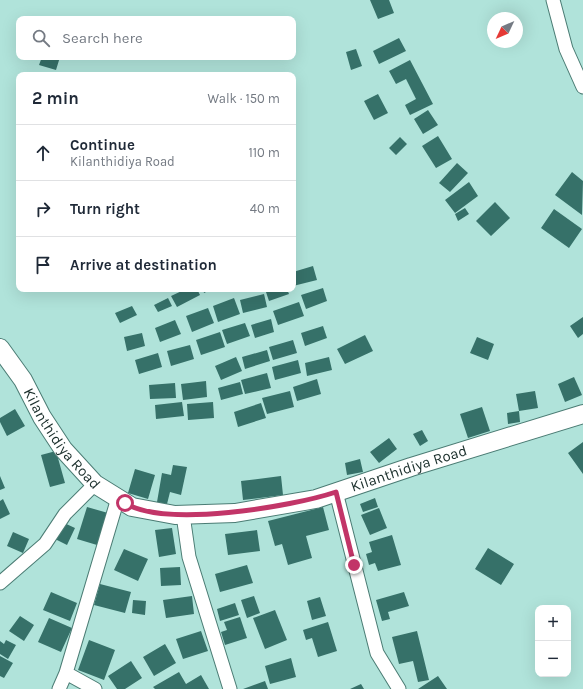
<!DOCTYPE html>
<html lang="en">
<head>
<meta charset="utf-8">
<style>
	body { margin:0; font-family:Karla,sans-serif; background:#f2f2f3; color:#1f2937 }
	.controls { position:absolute; right:12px; bottom:12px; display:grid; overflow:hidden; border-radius:8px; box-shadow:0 4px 16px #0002 }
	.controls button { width:36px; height:36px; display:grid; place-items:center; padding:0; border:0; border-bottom:1px solid #e0e1e3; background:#fff; color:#1f2937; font:20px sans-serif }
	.compass { position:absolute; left:487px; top:12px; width:36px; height:36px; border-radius:50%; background:#fff; box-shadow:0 4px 16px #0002; rotate:226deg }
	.stop { position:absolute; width:12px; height:12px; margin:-9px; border:3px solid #c23568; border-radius:50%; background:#fff }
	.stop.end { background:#c23568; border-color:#fff; box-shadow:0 1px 4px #0008 }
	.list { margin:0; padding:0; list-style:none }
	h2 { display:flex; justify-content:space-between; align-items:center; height:52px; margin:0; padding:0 16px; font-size:17px }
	h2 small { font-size:13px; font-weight:400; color:#747a83 }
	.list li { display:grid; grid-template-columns:26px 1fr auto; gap:12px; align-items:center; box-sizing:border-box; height:56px; padding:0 16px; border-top:1px solid #e0e1e3 }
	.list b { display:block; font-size:15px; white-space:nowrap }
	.list p { margin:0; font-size:13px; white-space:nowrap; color:#747a83 }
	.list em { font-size:13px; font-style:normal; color:#747a83 }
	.icon { flex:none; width:22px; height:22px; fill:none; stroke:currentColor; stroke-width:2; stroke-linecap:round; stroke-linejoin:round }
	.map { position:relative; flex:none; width:583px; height:689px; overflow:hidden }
	.search { position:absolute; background:#fff; box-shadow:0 4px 16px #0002; left:16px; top:16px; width:280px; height:44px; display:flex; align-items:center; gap:10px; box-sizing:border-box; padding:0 14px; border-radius:8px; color:#747a83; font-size:15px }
	.panel { position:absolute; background:#fff; box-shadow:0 4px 16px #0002; left:16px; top:72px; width:280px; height:220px; border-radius:8px }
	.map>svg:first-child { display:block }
	.building { fill:#367169 }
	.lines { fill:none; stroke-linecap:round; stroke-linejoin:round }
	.street-casing { stroke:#4b7c74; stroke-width:15 }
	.secondary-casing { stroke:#4b7c74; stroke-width:20 }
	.street { stroke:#fff; stroke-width:13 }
	.secondary { stroke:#fff; stroke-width:18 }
	.route { stroke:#c23568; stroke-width:5 }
	.labels { text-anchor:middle; stroke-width:4; stroke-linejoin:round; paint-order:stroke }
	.street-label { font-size:15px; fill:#1b2f2c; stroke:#b0e3da }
</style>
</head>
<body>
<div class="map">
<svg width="583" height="689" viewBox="0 0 583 689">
	<rect width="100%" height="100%" fill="#b0e3da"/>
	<path class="building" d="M370,0H389L394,13L378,19Z
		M399,38L406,51L379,64L373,51Z
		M356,49L362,66L351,70L346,52Z
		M42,57H60L56,70L39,65Z
		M410,60L433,104L410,115L405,105L416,99L406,79L396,84L389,71Z
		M378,94L388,113L374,120L364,101Z
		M428,110L438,125L423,134L414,119Z
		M438,136L452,159L436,168L422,146Z
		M400,137L407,144L396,155L389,148Z
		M457,163L468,173L450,192L439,183Z
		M572,172L583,181L582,215L555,195Z
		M469,182L478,196L455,213L445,200Z
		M495,202L510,218L491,236L476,221Z
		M465,208L469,214L458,221L455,214Z
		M554,209L582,229L569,248L541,228Z
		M313,266L317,280L293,286V272Z
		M323,288L327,301L306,309L301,295Z
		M186,289H197L200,295L177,307L171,296Z
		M203,289H212L204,293Z
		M265,289H287L289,294L269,301Z
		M264,294L267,307L243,313L240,300Z
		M168,298L172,306L158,312L154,305Z
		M234,298L240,314L218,322L213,306Z
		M299,302L304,316L278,325L273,311Z
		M132,306L137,315L120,323L115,313Z
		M208,308L214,323L192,332L186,316Z
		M583,317V334L578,338L570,326Z
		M271,319L274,332L255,338L251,325Z
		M175,320L181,334L160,342L155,328Z
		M245,323L250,336L227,344L222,330Z
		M323,326L327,338L305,346L301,333Z
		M220,332L225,347L201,355L196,340Z
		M142,333L145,346L127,351L124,337Z
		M365,335L373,351L345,364L337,349Z
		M477,337L494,344L488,360L470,353Z
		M293,340L297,353L273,360L269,347Z
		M190,345L194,359L171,366L167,351Z
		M267,350L270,361L245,369L242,357Z
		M158,353L162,367L139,374L135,360Z
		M236,357L242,371L221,380L215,366Z
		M329,357L332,370L307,376L305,363Z
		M298,360L301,373L275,380L272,367Z
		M267,373L271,388L245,394L241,380Z
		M574,377L582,395L565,402L558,384Z
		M317,379L321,394L297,401L293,387Z
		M206,381L207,397L183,400L181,384Z
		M240,382L243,394L221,400L218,388Z
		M175,383L176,398L150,399L149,385Z
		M290,391L294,407L267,414L262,398Z
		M535,391L538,408L519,411L516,394Z
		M182,402L184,416L156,419L155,405Z
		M213,402L214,418L188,420L187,404Z
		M261,403L266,418L238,427L234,412Z
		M482,407L490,431L468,438L460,414Z
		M15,409L25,426L7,436L0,422V418Z
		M519,411L520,422L508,424L507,413Z
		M422,430L428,441L420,446L413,434Z
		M389,438L397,449L379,463L370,452Z
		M583,442V474L568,453Z
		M56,451L65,483L50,487L41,455Z
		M360,459L363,472L347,475L345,463Z
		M173,465L187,467L181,495L170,492L167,504L157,502L162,473L171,475Z
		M135,469L155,475L148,499L128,493Z
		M0,476L5,488L0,490Z
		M281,476L283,495L243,500L241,481Z
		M375,498L378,507L363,512L360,504Z
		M3,499L10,514L0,519V501Z
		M87,507L108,513L97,545L77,539Z
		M323,507L329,530L306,536L312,558L288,565L282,544L275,546L268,521Z
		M379,508L387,528L370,535L361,515Z
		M62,522L75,528L67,545L55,539Z
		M172,528L176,554L159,557L155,530Z
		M257,530L260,551L228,555L225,534Z
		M13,532L29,539L23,553L7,546Z
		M392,535L401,565L378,571L375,563L369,565L366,554L372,552L369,542Z
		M488,548L514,564L501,585L475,569Z
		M124,549L148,559L138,581L114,570Z
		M247,565L253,583L220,592L215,574Z
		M180,567L181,585L161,586L160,568Z
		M100,584L131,592L125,613L94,605Z
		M51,592L77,603L70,621L43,610Z
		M404,592L409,606L388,612L390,619L382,621L376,600Z
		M192,596L194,614L166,618L163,600Z
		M254,596L260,613L247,618L241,600Z
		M320,597L326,616L312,620L307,601Z
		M133,600L146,601L145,615L132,613Z
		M235,603L239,615L220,621L217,609Z
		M275,610L287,640L265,649L253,618Z
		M20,616L34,625L24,641L9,631Z
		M240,617L247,638L225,645L221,632L227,630L224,622Z
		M49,618L72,628L61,652L38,642Z
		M328,622L337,651L318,657L312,638L306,640L303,630Z
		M201,631L208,651L183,659L176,639Z
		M417,631L429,680L418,682L413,661L399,664L392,637Z
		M6,640L16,645L8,659L0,654V641L4,644Z
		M89,640L115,650L104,680L78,670Z
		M165,644L176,663L154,676L143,657Z
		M0,656L13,663L4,678L0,676Z
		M291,658L296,677L270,684L265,666Z
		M131,661L142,678L125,689H117L108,676Z
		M179,672L186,684L201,675L209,689H155L153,687Z
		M438,676L447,689H418Z
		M265,681L268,689H243Z
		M361,684L364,689H350Z"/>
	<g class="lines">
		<g class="street-casing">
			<path id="street" d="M553,0L566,49L583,87
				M336,492L377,653L399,689
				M183,515L189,557L230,689
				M0,583L45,544L65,514L95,484
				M66,673L95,689
				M59,689L66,673L118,498"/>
		</g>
		<g class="secondary-casing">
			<g id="secondary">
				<path id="s1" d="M0,348L23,380L42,417L63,449L95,484L132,507L175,515L235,513L316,499L411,467L583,414"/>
			</g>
		</g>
		<use href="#street" class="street"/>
		<use href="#secondary" class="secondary"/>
	</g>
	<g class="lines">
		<path class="route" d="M125,503C165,528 291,507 336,492L354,565"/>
	</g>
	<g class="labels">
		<g class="street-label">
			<text dy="5" stroke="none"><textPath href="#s1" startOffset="110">Kilanthidiya Road</textPath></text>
			<text dy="5" stroke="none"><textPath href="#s1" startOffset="494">Kilanthidiya Road</textPath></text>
		</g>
	</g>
</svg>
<div class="controls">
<button>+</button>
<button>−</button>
</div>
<svg class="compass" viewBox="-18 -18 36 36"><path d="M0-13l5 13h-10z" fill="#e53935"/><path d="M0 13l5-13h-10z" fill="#747a83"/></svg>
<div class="stop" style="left:125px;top:503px"></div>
<div class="stop end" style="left:354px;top:565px"></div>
<div class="search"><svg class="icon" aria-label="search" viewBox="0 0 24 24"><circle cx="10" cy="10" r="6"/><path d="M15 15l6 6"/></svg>Search here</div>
<section class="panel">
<h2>2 min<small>Walk · 150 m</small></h2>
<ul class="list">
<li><svg class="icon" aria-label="ahead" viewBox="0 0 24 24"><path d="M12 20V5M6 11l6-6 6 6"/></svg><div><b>Continue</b><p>Kilanthidiya Road</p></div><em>110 m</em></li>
<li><svg class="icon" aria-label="right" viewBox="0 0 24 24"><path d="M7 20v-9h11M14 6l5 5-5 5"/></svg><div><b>Turn right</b></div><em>40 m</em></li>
<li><svg class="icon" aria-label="arrive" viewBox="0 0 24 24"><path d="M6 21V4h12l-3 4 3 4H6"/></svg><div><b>Arrive at destination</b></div></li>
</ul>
</section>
</div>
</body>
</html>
